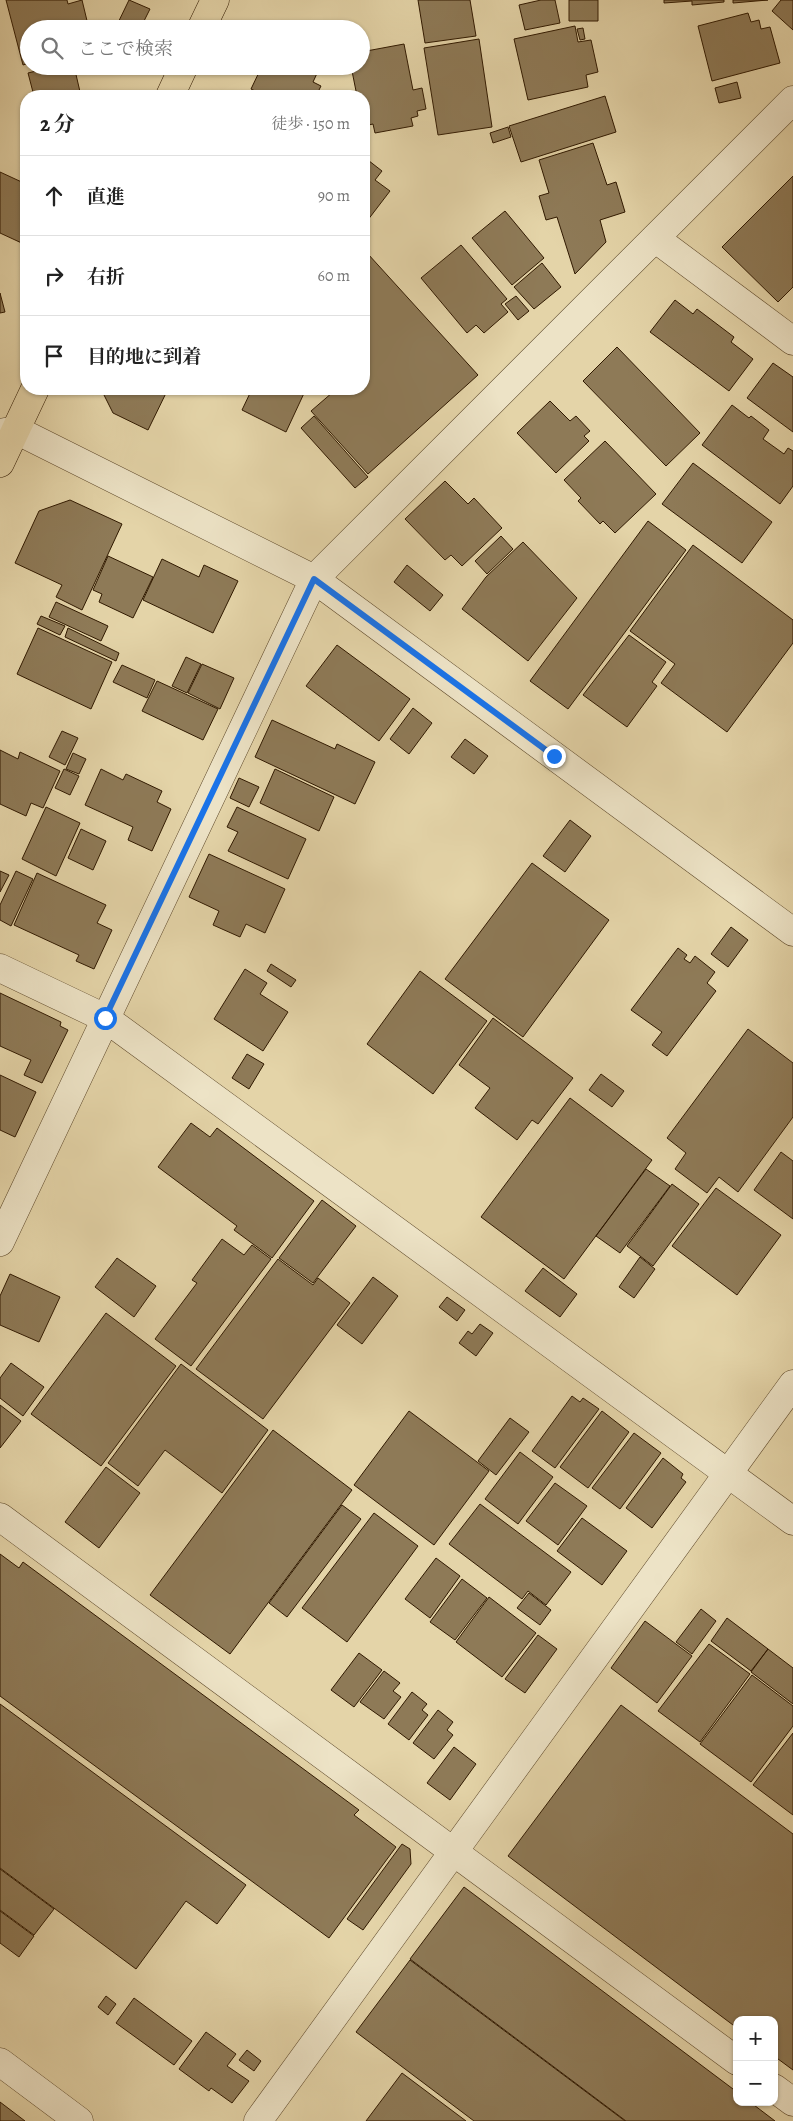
<!DOCTYPE html>
<html lang="ja">
<head>
<meta charset="utf-8">
<style>
	body { margin:0; font-family:Alegreya,"Noto Serif JP",serif; background:#f2f2f2; color:#222 }
	.controls { position:absolute; right:15px; bottom:15px; display:grid; overflow:hidden; border-radius:10px; box-shadow:0 1px 4px #0004 }
	.controls button { width:45px; height:45px; display:grid; place-items:center; padding:0; border:0; border-bottom:1px solid #e0e0e0; background:#fff; color:#222; font:25px sans-serif }
	.stop { position:absolute; width:15px; height:15px; margin:-11px; border:4px solid #1a73e8; border-radius:50%; background:#fff }
	.stop.end { background:#1a73e8; border-color:#fff; box-shadow:0 1px 5px #0008 }
	.list { margin:0; padding:0; list-style:none }
	h2 { display:flex; justify-content:space-between; align-items:center; height:65px; margin:0; padding:0 20px; font-size:21px }
	h2 small { font-size:16px; font-weight:400; color:#767676 }
	.list li { display:grid; grid-template-columns:32px 1fr auto; gap:15px; align-items:center; box-sizing:border-box; height:80px; padding:0 20px; border-top:1px solid #e0e0e0 }
	.list b { display:block; font-size:19px; white-space:nowrap }
	.list em { font-size:16px; font-style:normal; color:#767676 }
	.icon { flex:none; width:28px; height:28px; fill:none; stroke:currentColor; stroke-width:2; stroke-linecap:round; stroke-linejoin:round }
	.map { position:relative; flex:none; width:793px; height:2121px; overflow:hidden }
	.search { position:absolute; background:#fff; box-shadow:0 1px 4px #0004; left:20px; top:20px; width:350px; height:55px; display:flex; align-items:center; gap:12px; box-sizing:border-box; padding:0 18px; border-radius:28px; color:#767676; font-size:19px }
	.panel { position:absolute; background:#fff; box-shadow:0 1px 4px #0004; left:20px; top:90px; width:350px; height:305px; border-radius:20px }
	.map>svg:first-child { display:block }
	.building { fill:#8e7a57; stroke:#301900 }
	.lines { fill:none; stroke-linecap:round; stroke-linejoin:round }
	.street-casing { stroke:#5d482a; stroke-width:29 }
	.primary-casing { stroke:#301900; stroke-width:29 }
	.street { stroke:#ede3c6; stroke-width:28 }
	.primary { stroke:#e4d4a8; stroke-width:28 }
	.route { stroke:#1a73e8; stroke-width:6 }
</style>
</head>
<body>
<div class="map">
<svg width="793" height="2121" viewBox="0 0 793 2121">
	<rect width="100%" height="100%" fill="#e4d4a8"/>
	<filter id="stains"><feTurbulence type="fractalNoise" baseFrequency=".004" numOctaves="4"/><feColorMatrix values="0 0 0 0 .2 0 0 0 0 .09 0 0 0 0 .02 0 0 0 .5 -.17"/></filter>
	<radialGradient id="worn" r=".72"><stop offset=".6" stop-color="#630" stop-opacity="0"/><stop offset="1" stop-color="#630" stop-opacity=".3"/></radialGradient>
	<path class="building" d="M6,0H67L68,4L82,0L89,29H29V63L23,65Z
		M129,0L150,9L140,29H115Z
		M418,0H470L476,36L425,43Z
		M541,0H555L560,23L525,30L519,5Z
		M569,0H598V21H569Z
		M664,0H724V2L692,5V1L664,3Z
		M733,0H768L733,3Z
		M781,0H793V30L772,11Z
		M748,13L751,22L759,20L761,29L770,27L780,63L712,81L698,26Z
		M575,26L578,42L591,40L598,72L586,75L588,87L528,100L514,39Z
		M583,28L585,39L580,40L577,29Z
		M479,39L492,127L438,135L424,48Z
		M404,44L413,90L422,88L426,109L417,111L418,116L411,118L413,126L375,133L373,124L364,126V96H357L351,66H361V52Z
		M56,66H74L81,96H34L28,73Z
		M262,66H318L320,67L313,82L321,86L316,96H265L251,89Z
		M737,82L741,98L719,103L715,88Z
		M605,96L616,132L521,162L509,126Z
		M508,127L511,137L493,143L490,133Z
		M593,143L607,185L616,182L625,212L600,220L606,242L575,274L557,217L546,220L539,196L549,193L539,160Z
		M364,157L382,171L375,180L390,191L364,225Z
		M0,172L26,184V245L0,233Z
		M793,176V287L778,302L722,247Z
		M505,211L544,258L512,285L472,238Z
		M461,245L507,299L501,304L508,312L484,333L476,325L467,333L421,278Z
		M368,254L478,375L368,474L311,411L333,392L330,389H364V259Z
		M542,263L561,287L534,309L514,287Z
		M0,293L5,312L0,313Z
		M516,296L529,311L518,320L505,304Z
		M675,300L693,314L697,309L734,337L731,342L753,359L729,391L650,332Z
		M617,347L700,433L666,466L583,381Z
		M773,363L793,377V432L747,398Z
		M105,389H168L148,430L113,413L103,393Z
		M252,389H306L286,432L242,410Z
		M550,401L570,421L576,416L590,431L584,436L589,441L556,473L517,433Z
		M732,405L749,418L751,416L769,430L763,439L784,454L788,448L793,451V486L780,504L702,445Z
		M314,416L368,477L355,488L301,428Z
		M605,441L656,494L615,533L603,521L600,524L578,501L581,498L564,480Z
		M693,463L772,522L742,563L662,504Z
		M445,481L468,504L474,498L502,528L462,566L451,555L445,560L405,519Z
		M70,500L122,524L82,610L56,597L62,585L15,563L39,511Z
		M648,521L686,550L568,709L530,681Z
		M501,536L513,549L487,574L475,561Z
		M523,542L577,598L528,661L462,609L486,577Z
		M693,545L793,620V643L727,732L661,683L675,664L630,631Z
		M108,556L153,577L133,618L99,602L102,594L93,590Z
		M162,559L199,577L204,565L238,581L213,633L143,600Z
		M407,565L443,595L430,611L394,582Z
		M56,602L108,626L101,641L49,617Z
		M41,616L65,626L60,635L37,624Z
		M38,628L112,662L91,709L17,674Z
		M68,628L119,653L116,661L65,637Z
		M629,635L666,662L652,682L657,686L627,727L583,695Z
		M337,645L410,699L379,741L306,686Z
		M186,657L201,664L187,693L172,686Z
		M202,664L234,678L220,709L188,693Z
		M122,665L155,680L147,698L113,682Z
		M157,681L218,709L203,740L142,711Z
		M413,708L432,723L409,754L390,739Z
		M272,720L335,749L337,744L375,762L355,804L255,757Z
		M62,731L78,738L65,765L49,757Z
		M465,739L488,756L474,774L451,757Z
		M0,750L18,759L20,752L60,771L43,808L31,803L26,816L0,804Z
		M73,753L86,759L79,774L66,769Z
		M64,769L79,776L70,795L55,788Z
		M101,769L123,780L126,774L162,791L157,802L171,809L152,851L128,840L133,827L85,805Z
		M275,769L334,797L319,831L260,803Z
		M239,778L259,787L249,807L230,798Z
		M46,807L80,823L56,876L22,859Z
		M237,807L306,839L288,879L228,851L238,832L227,827Z
		M570,820L591,836L565,872L543,856Z
		M81,829L106,841L93,870L68,858Z
		M209,854L285,889L265,933L246,924L240,937L213,925L219,911L189,897Z
		M532,863L609,920L523,1037L445,979Z
		M0,871L9,875L0,892Z
		M16,871L33,879L11,926L0,920V905Z
		M37,873L106,905L97,923L112,930L94,969L76,961L79,955L14,925Z
		M731,927L748,940L728,967L711,954Z
		M678,948L687,955L684,959L690,963L695,956L715,972L707,983L716,991L667,1056L652,1045L662,1032L631,1010Z
		M271,964L296,980L291,987L267,971Z
		M245,969L267,983L260,994L288,1012L263,1051L214,1019Z
		M420,971L487,1021L433,1094L367,1044Z
		M0,993L61,1022L60,1026L68,1030L42,1083L24,1075L31,1060L0,1046Z
		M493,1018L573,1078L538,1124L532,1120L517,1140L475,1108L490,1088L459,1065Z
		M748,1029L793,1063V1117L738,1192L719,1177L707,1193L675,1169L686,1153L667,1138Z
		M247,1054L264,1064L249,1089L232,1078Z
		M601,1074L624,1091L612,1107L589,1090Z
		M0,1075L36,1092L15,1137L0,1130Z
		M570,1098L652,1160L564,1279L481,1217Z
		M191,1123L210,1137L217,1128L314,1201L272,1258L234,1230L237,1226L158,1167Z
		M781,1152L793,1161V1219L754,1190Z
		M646,1169L670,1186L620,1253L596,1236Z
		M672,1184L699,1204L653,1266L627,1246Z
		M716,1188L781,1235L737,1295L672,1246Z
		M322,1200L356,1226L313,1283L279,1258Z
		M222,1239L244,1255L252,1245L271,1259L191,1366L155,1339L197,1283L192,1280Z
		M640,1257L655,1269L634,1298L619,1287Z
		M117,1258L156,1286L134,1317L95,1287Z
		M278,1259L313,1285L318,1278L350,1303L263,1419L196,1369Z
		M543,1268L577,1294L560,1317L525,1291Z
		M10,1274L60,1297L39,1342L0,1325V1296Z
		M373,1277L398,1296L362,1344L337,1325Z
		M447,1297L465,1310L457,1321L439,1307Z
		M106,1313L176,1366L101,1466L31,1414Z
		M480,1324L493,1333L476,1356L459,1343L468,1331L472,1334Z
		M11,1363L44,1387L23,1416L0,1398V1378Z
		M181,1364L268,1430L222,1493L165,1450L138,1486L108,1463Z
		M572,1396L580,1402L583,1398L599,1409L555,1468L532,1451Z
		M0,1405L21,1421L0,1448Z
		M409,1411L489,1471L434,1545L354,1485Z
		M602,1411L629,1432L588,1488L560,1467Z
		M510,1418L529,1432L496,1475L478,1461Z
		M273,1430L352,1490L230,1654L150,1595Z
		M634,1433L661,1453L620,1509L592,1488Z
		M520,1452L553,1477L518,1524L485,1499Z
		M663,1458L683,1474L681,1478L686,1482L652,1528L626,1508Z
		M106,1467L140,1493L99,1548L65,1522Z
		M555,1483L587,1506L558,1545L526,1521Z
		M480,1504L571,1572L546,1605L528,1591L522,1599L449,1544Z
		M342,1505L361,1519L287,1617L269,1603Z
		M374,1513L418,1546L347,1642L302,1608Z
		M582,1518L627,1551L602,1585L557,1551Z
		M0,1554L19,1568L23,1562L359,1810L354,1815L396,1847L329,1938L0,1696Z
		M436,1558L460,1576L430,1618L405,1599Z
		M462,1579L487,1598L455,1640L430,1622Z
		M529,1593L551,1610L540,1625L517,1608Z
		M489,1597L536,1633L502,1677L456,1642Z
		M701,1609L716,1621L692,1654L676,1642Z
		M727,1618L768,1649L751,1671L711,1641Z
		M645,1621L692,1656L657,1703L611,1668Z
		M538,1635L557,1649L525,1693L505,1679Z
		M709,1644L750,1674L700,1742L658,1711Z
		M768,1649L793,1668V1704L751,1672Z
		M359,1653L382,1670L354,1707L331,1690Z
		M384,1671L400,1683L393,1691L401,1697L384,1719L360,1702Z
		M752,1675L793,1706V1726L751,1782L700,1744Z
		M412,1692L427,1704L422,1710L428,1715L409,1740L388,1724Z
		M0,1704L246,1885L217,1924L186,1901L136,1969L0,1868Z
		M621,1705L793,1834V2070L774,2056V2020H737V2028L508,1856Z
		M438,1710L453,1722L447,1730L453,1735L434,1759L413,1743Z
		M793,1733V1815L753,1785Z
		M454,1747L476,1764L450,1800L427,1783Z
		M402,1844L410,1849L411,1864L363,1930L347,1919Z
		M0,1869L54,1909L34,1935L0,1910Z
		M464,1887L737,2092V2102H750L775,2121H626L410,1959Z
		M0,1911L34,1936L19,1957L0,1943Z
		M410,1960L625,2121H474L356,2032Z
		M106,1996L116,2004L108,2015L98,2007Z
		M134,1998L192,2041L174,2065L116,2023Z
		M206,2032L236,2054L227,2066L249,2081L232,2103L211,2088L209,2091L179,2069Z
		M247,2050L261,2061L254,2071L239,2060Z
		M402,2073L466,2121H366Z
		M0,2102L25,2121H0Z"/>
	<g class="lines">
		<g class="street-casing">
			<path id="street" d="M656,239L793,341
				M0,433L16,430L314,579L793,932
				M0,968L105,1018L793,1521
				M0,1242L314,579L793,100
				M0,1517L737,2061
				M0,2062L79,2121
				M774,2088L793,2102
				M258,2121L793,1384"/>
		</g>
		<g class="primary-casing">
			<path id="primary" d="M201,29L215,0
				M170,96L184,66
				M0,463L35,389"/>
		</g>
		<use href="#street" class="street"/>
		<use href="#primary" class="primary"/>
	</g>
	<g class="lines">
		<path class="route" d="M105,1018L314,579L554,756"/>
	</g>
	<rect width="100%" height="100%" filter="url(#stains)"/>
	<rect width="100%" height="100%" fill="url(#worn)"/>
</svg>
<div class="controls">
<button>+</button>
<button>−</button>
</div>
<div class="stop" style="left:105px;top:1018px"></div>
<div class="stop end" style="left:554px;top:756px"></div>
<div class="search"><svg class="icon" aria-label="search" viewBox="0 0 24 24"><circle cx="10" cy="10" r="6"/><path d="M15 15l6 6"/></svg>ここで検索</div>
<section class="panel">
<h2>2 分<small>徒歩 · 150 m</small></h2>
<ul class="list">
<li><svg class="icon" aria-label="ahead" viewBox="0 0 24 24"><path d="M12 20V5M6 11l6-6 6 6"/></svg><div><b>直進</b></div><em>90 m</em></li>
<li><svg class="icon" aria-label="right" viewBox="0 0 24 24"><path d="M7 20v-9h11M14 6l5 5-5 5"/></svg><div><b>右折</b></div><em>60 m</em></li>
<li><svg class="icon" aria-label="arrive" viewBox="0 0 24 24"><path d="M6 21V4h12l-3 4 3 4H6"/></svg><div><b>目的地に到着</b></div></li>
</ul>
</section>
</div>
</body>
</html>
